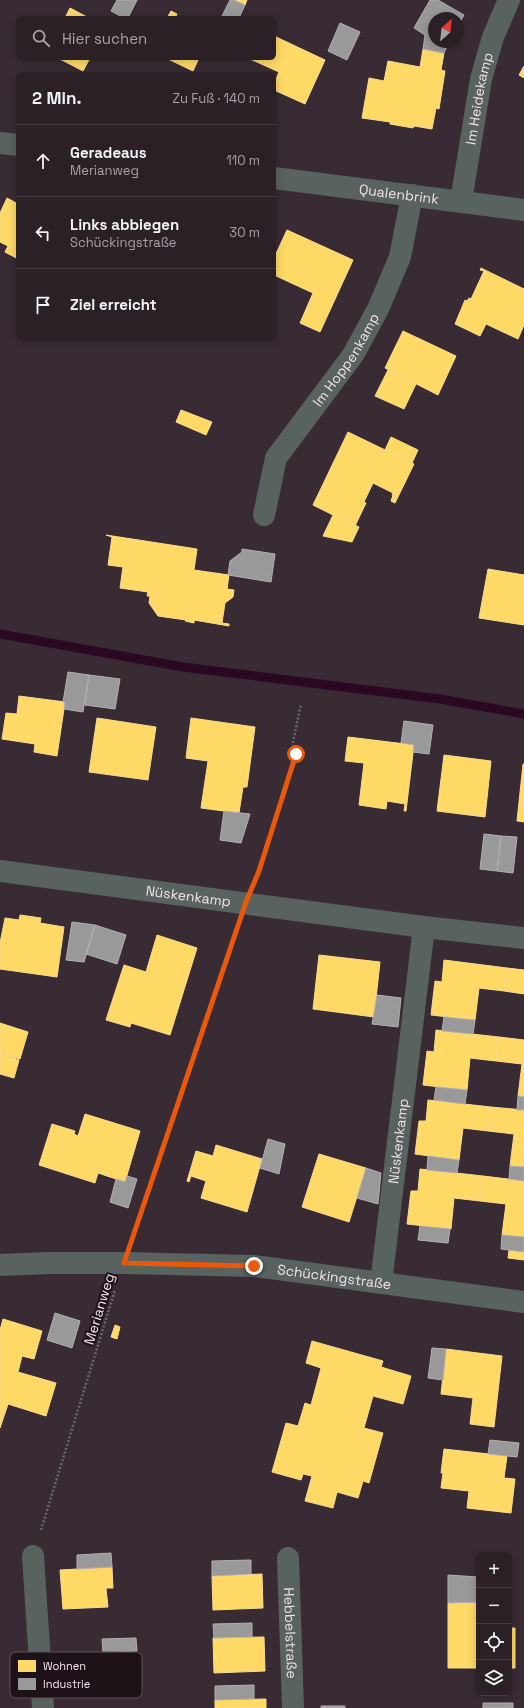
<!DOCTYPE html>
<html lang="de">
<head>
<meta charset="utf-8">
<style>
	body { margin:0; font-family:"Space Grotesk",sans-serif; background:#362d32; color:#f1f3f6 }
	.controls { position:absolute; right:12px; bottom:12px; display:grid; overflow:hidden; border-radius:6px; box-shadow:0 2px 10px #0003 }
	.controls button { width:36px; height:36px; display:grid; place-items:center; padding:0; border:0; border-bottom:1px solid #463e43; background:#2a2026; color:#f1f3f6; font:20px sans-serif }
	.compass { position:absolute; left:428px; top:12px; width:36px; height:36px; border-radius:50%; background:#2a2026; box-shadow:0 2px 10px #0003; rotate:27deg }
	.stop { position:absolute; width:12px; height:12px; margin:-9px; border:3px solid #ea580c; border-radius:50%; background:#fff }
	.stop.end { background:#ea580c; border-color:#fff; box-shadow:0 1px 4px #0008 }
	.list { margin:0; padding:0; list-style:none }
	h2 { display:flex; justify-content:space-between; align-items:center; height:52px; margin:0; padding:0 16px; font-size:17px }
	h2 small { font-size:13px; font-weight:400; color:#a5a3a7 }
	.list li { display:grid; grid-template-columns:26px 1fr auto; gap:12px; align-items:center; box-sizing:border-box; height:72px; padding:0 16px; border-top:1px solid #463e43 }
	.list b { display:block; font-size:15px; white-space:nowrap }
	.list p { margin:0; font-size:13px; white-space:nowrap; color:#a5a3a7 }
	.list em { font-size:13px; font-style:normal; color:#a5a3a7 }
	.icon { flex:none; width:22px; height:22px; fill:none; stroke:currentColor; stroke-width:2; stroke-linecap:round; stroke-linejoin:round }
	.map { position:relative; flex:none; width:524px; height:1708px; overflow:hidden }
	.search { position:absolute; background:#2a2026; box-shadow:0 2px 10px #0003; left:16px; top:16px; width:260px; height:44px; display:flex; align-items:center; gap:10px; box-sizing:border-box; padding:0 14px; border-radius:6px; color:#a5a3a7; font-size:15px }
	.panel { position:absolute; background:#2a2026; box-shadow:0 2px 10px #0003; left:16px; top:72px; width:260px; height:268px; border-radius:6px }
	.map>svg:first-child { display:block }
	.homes { fill:#ffd966; stroke:#fbdb8e }
	.industry { fill:#999; stroke:#b4afb2 }
	.lines { fill:none; stroke-linecap:round; stroke-linejoin:round }
	.stream { stroke:#2b0821; stroke-width:9 }
	.path { stroke:#676b6b; stroke-width:2.5; stroke-dasharray:2 2; stroke-linecap:butt }
	.street { stroke:#58625f; stroke-width:22 }
	.route { stroke:#ea580c; stroke-width:5 }
	.labels { text-anchor:middle; stroke-width:4; stroke-linejoin:round; paint-order:stroke }
	.street-label { font-size:14px; fill:#f2e1eb; stroke:#1e1219 }
	.key { fill:#1e1219; stroke:#5e5058; stroke-width:1 }
	.key-label { font-size:11px; fill:#f2e1eb }
</style>
</head>
<body>
<div class="map">
<svg width="524" height="1708" viewBox="0 0 524 1708">
	<rect width="100%" height="100%" fill="#382b33"/>
	<path class="homes" d="M234,0H247L245,5Z
		M70,8L89,18H65Z
		M171,11L177,14L175,18H167Z
		M274,36L325,60L305,104L274,90V84L279,72L248,58H274Z
		M423,49L444,53L441,70L445,71L439,109L436,108L432,129L414,126L413,128L390,124V122L362,118L369,78L384,81L388,61L420,67Z
		M58,58H90L83,71Z
		M166,58H199L193,71Z
		M524,66V78L519,75Z
		M7,198L18,204V259L5,252L8,246L0,242V213Z
		M287,230L353,260L320,332L300,323L313,293L274,275V258Z
		M481,268L524,289V325L518,339L486,324L480,336L455,324L465,300L467,301L469,298L471,299L484,271L480,270Z
		M403,331L456,356L438,395L385,368Z
		M388,370L416,384L404,409L375,396Z
		M181,410L212,422L206,435L176,422Z
		M348,432L414,464L395,503L391,501L393,495H392L393,493L373,483L364,502L366,503L355,526L313,505Z
		M391,437L418,450L412,463L385,450Z
		M333,515L359,527L352,542L323,536Z
		M106,535L197,549L194,570L229,575L227,589L234,590L233,597L225,603L222,623L229,624V626L194,620V623L185,621L186,620L158,616L149,603L150,596H147L148,592L120,588L123,567L108,565L112,537Z
		M488,569L524,575V625L479,618Z
		M19,696L65,702L57,756L34,752L35,744L2,739L6,713L17,714Z
		M97,718L156,727L148,780L89,772Z
		M191,718L255,727L247,787H243L239,813L201,808L208,761L186,758Z
		M348,737L414,745L406,811H404L405,804L387,801L386,809L359,805L364,763L345,761Z
		M444,755L491,761L485,817L437,811Z
		M523,764H524V822L517,821Z
		M20,915L41,918L40,923L64,927L57,977L0,969V943L5,918L19,920Z
		M157,935L197,948L170,1035L131,1023L130,1027L106,1020L124,965L146,972Z
		M319,955L380,962L374,1017L313,1009Z
		M444,960L507,968L504,991L479,988L475,1020L431,1015L435,981L442,982Z
		M507,968L524,970V994L504,991Z
		M0,1023L28,1032L20,1059L0,1053Z
		M436,1030L499,1037L496,1061L470,1058L467,1090L423,1085L427,1051L434,1052Z
		M499,1037L524,1040V1097L518,1096L522,1064L496,1061Z
		M0,1053L19,1060L14,1078L0,1074Z
		M428,1100L491,1107L488,1131L463,1128L459,1160L415,1154L419,1121H426Z
		M491,1107L524,1110V1167L510,1166L514,1134L488,1131Z
		M85,1114L140,1131L125,1182L98,1173L95,1183L39,1165L52,1124L75,1131L74,1134L78,1136Z
		M216,1145L262,1159L247,1212L201,1198L206,1181L191,1176L189,1182L187,1181L196,1151L213,1156Z
		M319,1154L366,1168L349,1222L302,1207Z
		M420,1169L483,1176L480,1201L454,1198L451,1229L407,1224L411,1191H418Z
		M483,1176L524,1181V1237L502,1235L506,1204L480,1201Z
		M509,1250L524,1252V1260L508,1258Z
		M3,1319L42,1331L34,1359L22,1356L18,1372L56,1383L46,1416L8,1404L0,1428V1330Z
		M115,1325L120,1327L117,1339L111,1337Z
		M312,1341L383,1361L381,1367L411,1376L403,1404L373,1396L364,1428L383,1433L369,1483L363,1481L358,1498L337,1492L333,1508L305,1501L312,1476L303,1474L301,1480L272,1472L286,1423L298,1426L305,1403L311,1405L321,1368L306,1363Z
		M446,1349L502,1356L494,1427L470,1424L473,1398L441,1394Z
		M444,1449L507,1456L504,1478L515,1479L511,1513L467,1508L469,1491L441,1488L443,1473H441Z
		M112,1567L113,1588H106L108,1607L63,1609L60,1570Z
		M262,1574L263,1608L213,1610L212,1576Z
		M479,1602V1668H448V1603Z
		M509,1602L510,1628H515V1668H509Z
		M264,1637L265,1671L214,1673L213,1638Z
		M266,1699V1708H215V1700Z"/>
	<path class="industry" d="M117,0H137L128,18H124L111,11Z
		M230,0H234L245,5L239,18H221Z
		M430,0H438L464,15L458,26V18H434V42H449L444,53L423,49L425,35L414,28Z
		M340,23L360,32L347,60L328,51Z
		M242,549L275,554L271,582L228,575L230,561L242,552Z
		M68,672L89,675L83,712L64,709L65,702H63Z
		M89,675L120,679L115,709L85,705Z
		M404,721L433,725L429,754L413,752L414,745L401,743Z
		M224,811L250,814L241,843L220,840Z
		M484,834L501,836L497,871L480,869Z
		M501,836L517,837L513,873L497,871Z
		M72,922L95,925L84,962L66,960Z
		M95,925L126,935L117,964L86,954Z
		M377,995L401,998L398,1027L372,1024Z
		M444,1017L475,1020L473,1034L442,1031Z
		M436,1087L467,1090L465,1104L434,1100Z
		M518,1096L524,1097V1110H517Z
		M268,1139L285,1144L279,1174L260,1168Z
		M428,1156L459,1160L457,1173L427,1170Z
		M510,1166L524,1167V1181L509,1179Z
		M366,1168L381,1173L378,1204L357,1198Z
		M127,1176L137,1179L128,1208L110,1202L116,1179L125,1182Z
		M420,1226L450,1229L448,1243L418,1240Z
		M502,1235L524,1237V1252L501,1249Z
		M55,1313L80,1321L72,1348L47,1340Z
		M432,1348L446,1349L443,1380L428,1378Z
		M490,1440L519,1443L517,1457L488,1454Z
		M111,1553L112,1567L77,1569V1555Z
		M251,1560V1574L212,1576V1561Z
		M448,1575L479,1577V1602L448,1603Z
		M252,1623V1637L214,1638L213,1624Z
		M136,1638L137,1651L103,1653L102,1639Z
		M254,1685V1699L215,1700V1686Z
		M483,1703H513V1708H483Z
		M321,1706H345V1708H321Z"/>
	<g class="lines">
		<path class="stream" d="M0,634L183,667L440,699L524,714"/>
		<path class="path" d="M257,877L295,754L293,742L301,704
			M133,1236L236,930
			M41,1530L115,1290"/>
		<g class="street">
			<path d="M0,143L18,145"/>
			<path id="s1" d="M274,178L524,210"/>
			<path id="s2" d="M461,201L481,79L493,37L509,0"/>
			<path id="s3" d="M264,515L276,458L353,355L378,309L400,257L412,195"/>
			<path id="s4" d="M0,871L424,927L524,938"/>
			<path id="s5" d="M0,1265L49,1263H124L254,1266L524,1302"/>
			<path id="s6" d="M381,1283L424,927"/>
			<path d="M33,1556L43,1708"/>
			<path id="s7" d="M288,1558L293,1708"/>
		</g>
	</g>
	<g class="lines">
		<path class="route" d="M254,1266L124,1263L246,902L259,871L296,754"/>
	</g>
	<g class="labels">
		<g class="street-label">
			<text dy="5" stroke="none"><textPath href="#s2" startOffset="104">Im Heidekamp</textPath></text>
			<text dy="5" stroke="none"><textPath href="#s1" startOffset="126">Qualenbrink</textPath></text>
			<text dy="5" stroke="none"><textPath href="#s3" startOffset="179">Im Hoppenkamp</textPath></text>
			<text dy="5" stroke="none"><textPath href="#s4" startOffset="190">Nüskenkamp</textPath></text>
			<text dy="5" stroke="none"><textPath href="#s6" startOffset="143">Nüskenkamp</textPath></text>
			<text dy="5" stroke="none"><textPath href="#s5" startOffset="335">Schückingstraße</textPath></text>
			<text transform="translate(99 1309) rotate(-73)" y="5">Merianweg</text>
			<text dy="5" stroke="none"><textPath href="#s7" startOffset="75">Hebbelstraße</textPath></text>
		</g>
	</g>
	<rect x="10" y="1652" width="132" height="46" rx="6" class="key"/>
	<rect x="18" y="1660" width="18" height="12" fill="#ffd966"/>
	<rect x="18" y="1678" width="18" height="12" fill="#999"/>
	<g class="key-label">
		<text x="43" y="1670">Wohnen</text>
		<text x="43" y="1688">Industrie</text>
	</g>
</svg>
<div class="controls">
<button>+</button>
<button>−</button>
<button><svg class="icon" aria-label="locate" viewBox="0 0 24 24"><circle cx="12" cy="12" r="6"/><path d="M12 2v4M12 18v4M2 12h4M18 12h4"/></svg></button>
<button><svg class="icon" aria-label="layers" viewBox="0 0 24 24"><path d="M12 4l9 5-9 5-9-5zM3 14l9 5 9-5"/></svg></button>
</div>
<svg class="compass" viewBox="-18 -18 36 36"><path d="M0-13l5 13h-10z" fill="#e53935"/><path d="M0 13l5-13h-10z" fill="#a5a3a7"/></svg>
<div class="stop" style="left:296px;top:754px"></div>
<div class="stop end" style="left:254px;top:1266px"></div>
<div class="search"><svg class="icon" aria-label="search" viewBox="0 0 24 24"><circle cx="10" cy="10" r="6"/><path d="M15 15l6 6"/></svg>Hier suchen</div>
<section class="panel">
<h2>2 Min.<small>Zu Fuß · 140 m</small></h2>
<ul class="list">
<li><svg class="icon" aria-label="ahead" viewBox="0 0 24 24"><path d="M12 20V5M6 11l6-6 6 6"/></svg><div><b>Geradeaus</b><p>Merianweg</p></div><em>110 m</em></li>
<li><svg class="icon" aria-label="left" viewBox="0 0 24 24"><path d="M17 20v-9H6M10 6l-5 5 5 5"/></svg><div><b>Links abbiegen</b><p>Schückingstraße</p></div><em>30 m</em></li>
<li><svg class="icon" aria-label="arrive" viewBox="0 0 24 24"><path d="M6 21V4h12l-3 4 3 4H6"/></svg><div><b>Ziel erreicht</b></div></li>
</ul>
</section>
</div>
</body>
</html>
